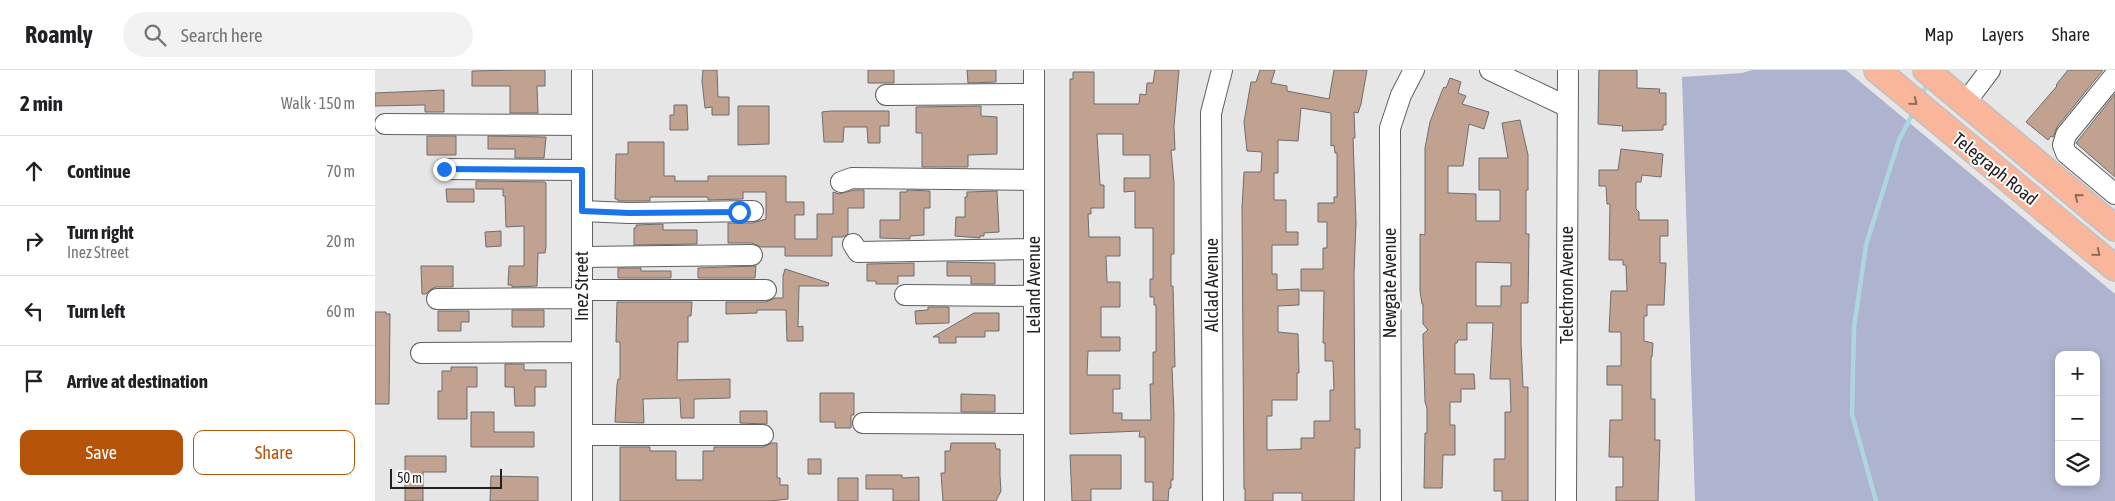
<!DOCTYPE html>
<html lang="en">
<head>
<meta charset="utf-8">
<style>
	body { margin:0; font-family:"Asap Condensed",sans-serif; background:#f2f2f2; color:#202124 }
	.controls { position:absolute; right:15px; bottom:15px; display:grid; overflow:hidden; border-radius:10px; box-shadow:0 2px 8px #0003 }
	.controls button { width:45px; height:45px; display:grid; place-items:center; padding:0; border:0; border-bottom:1px solid #e0e0e0; background:#fff; color:#202124; font:25px sans-serif }
	.scale { position:absolute; left:15px; bottom:12px; width:112px; box-sizing:border-box; padding-left:5px; border:2px solid #212122; border-top:0; font-size:14px; line-height:18px; white-space:nowrap; color:#212122; -webkit-text-stroke:4px #fff; paint-order:stroke }
	.stop { position:absolute; width:15px; height:15px; margin:-11px; border:4px solid #1a73e8; border-radius:50%; background:#fff }
	.stop.end { background:#1a73e8; border-color:#fff; box-shadow:0 1px 5px #0008 }
	.list { margin:0; padding:0; list-style:none }
	h2 { display:flex; justify-content:space-between; align-items:center; height:65px; margin:0; padding:0 20px; font-size:21px }
	h2 small { font-size:16px; font-weight:400; color:#757577 }
	.list li { display:grid; grid-template-columns:32px 1fr auto; gap:15px; align-items:center; box-sizing:border-box; height:70px; padding:0 20px; border-top:1px solid #e0e0e0 }
	.list b { display:block; font-size:19px; white-space:nowrap }
	.list p { margin:0; font-size:16px; white-space:nowrap; color:#757577 }
	.list em { font-size:16px; font-style:normal; color:#757577 }
	.actions { display:flex; gap:10px; padding:15px 20px }
	.actions a { flex:1; padding:11px 0; border:1px solid #b45309; border-radius:10px; text-align:center; font-size:18px; color:#b45309 }
	.actions .main { background:#b45309; color:#fff }
	.icon { flex:none; width:28px; height:28px; fill:none; stroke:currentColor; stroke-width:2; stroke-linecap:round; stroke-linejoin:round }
	.map { position:relative; flex:none; width:1740px; height:431px; overflow:hidden }
	header { display:flex; align-items:center; gap:30px; box-sizing:border-box; height:70px; padding:0 25px; background:#fff; border-bottom:1px solid #e0e0e0 }
	header strong { font-size:24px }
	nav { display:flex; gap:28px; margin-inline-start:auto; font-size:18px }
	.search { width:350px; height:45px; background:#f2f2f2; display:flex; align-items:center; gap:12px; box-sizing:border-box; padding:0 18px; border-radius:28px; color:#757577; font-size:19px }
	main { display:flex }
	aside { flex:1; background:#fff }
	.map>svg:first-child { display:block }
	.green { fill:#aeb3d0; fill-rule:evenodd }
	.lines { fill:none; stroke-linecap:round; stroke-linejoin:round }
	.stream { stroke:#add6de; stroke-width:4.5 }
	.building { fill:#c1a290; stroke:#6f6d6d; fill-rule:evenodd }
	.minor-casing { stroke:#606061; stroke-width:22 }
	.major-casing { stroke:#c1c1c1; stroke-width:28 }
	.minor { stroke:#fff; stroke-width:20 }
	.major { stroke:#f9b69b; stroke-width:25 }
	.oneway { stroke:#8d6c5e }
	.route { stroke:#1a73e8; stroke-width:6 }
	.labels { text-anchor:middle; stroke-width:4; stroke-linejoin:round; paint-order:stroke }
	.street-label { font-size:18px; fill:#212122; stroke:#fff }
</style>
</head>
<body>
<header>
<strong>Roamly</strong>
<div class="search"><svg class="icon" aria-label="search" viewBox="0 0 24 24"><circle cx="10" cy="10" r="6"/><path d="M15 15l6 6"/></svg>Search here</div>
<nav><a>Map</a><a>Layers</a><a>Share</a></nav>
</header>
<main>
<aside>
<h2>2 min<small>Walk · 150 m</small></h2>
<ul class="list">
<li><svg class="icon" aria-label="ahead" viewBox="0 0 24 24"><path d="M12 20V5M6 11l6-6 6 6"/></svg><div><b>Continue</b></div><em>70 m</em></li>
<li><svg class="icon" aria-label="right" viewBox="0 0 24 24"><path d="M7 20v-9h11M14 6l5 5-5 5"/></svg><div><b>Turn right</b><p>Inez Street</p></div><em>20 m</em></li>
<li><svg class="icon" aria-label="left" viewBox="0 0 24 24"><path d="M17 20v-9H6M10 6l-5 5 5 5"/></svg><div><b>Turn left</b></div><em>60 m</em></li>
<li><svg class="icon" aria-label="arrive" viewBox="0 0 24 24"><path d="M6 21V4h12l-3 4 3 4H6"/></svg><div><b>Arrive at destination</b></div></li>
</ul>
<div class="actions"><a class="main">Save</a><a>Share</a></div>
</aside>
<div class="map">
<svg width="1740" height="431" viewBox="0 0 1740 431">
	<rect width="100%" height="100%" fill="#e6e6e7"/>
	<path class="green" d="M1377,0H1471L1740,224V431H1320L1307,7L1367,3ZM1684,285H1721V412H1684Z"/>
	<g class="lines">
		<path class="stream" d="M1546,28L1553,12
			M1501,431L1477,344L1479,258L1491,175L1524,70L1539,41"/>
	</g>
	<path class="building" d="M141,0H170V16H162L163,43H135V16H97V1Z
		M328,0H342L343,27H354V45H337V37L330,38L327,11Z
		M493,0H519V13H493Z
		M592,0H621V12L593,13Z
		M780,0H804L799,56L800,80H796L799,113V184H796V216H798L800,297H797L799,345L798,410H796V418H794L793,431H778V412H770V367H764L765,361L695,364V9H698V2H719V34H764L765,24L771,25L772,13H778ZM722,64H748V85H775V108H749V122L760,121V158H778V209H775V227H779V235H781V282H778V314H775L776,350H747V343H738V319H745V305H712L713,281H745V267H726V237H745V212H732L731,186H745V167H714L713,144H716V138H729V115H725Z
		M885,0H900L896,13L912,16V21L954,29L959,0H992L986,34L983,43L979,42L980,68H978L981,152L979,204L980,359H985V378H980L979,431H927V423H898V431H870V419H869L867,137L869,102H886L887,82L872,81L869,52L876,12H881ZM926,38L956,43V76L959,75L960,83H962V127H959V133H943V152H952V178H948V199H926V221H949L948,273H950V291H958L959,320H955V351H939V368H926V379L892,380V346H897V330H922V303H924L923,264L903,262V236L924,235V219L902,220V204H897V175H923V162H911V130H899V103H903V70L923,71Z
		M1224,0H1262V18L1285,19L1284,23H1291V55H1288V60L1247,61L1248,56L1223,54Z
		M1693,0H1728L1682,57L1678,67L1676,66L1673,70L1651,52L1682,16L1681,15Z
		M1075,8L1086,12L1083,23L1091,26L1087,34L1114,42L1109,59L1094,54L1088,96H1073V123L1101,124V151H1125V120H1104V88H1133L1127,53L1145,50L1153,85V120H1151V164H1154L1153,233H1146V272L1148,317H1153V431H1127V421H1119V389H1130V342H1136L1135,309H1115L1118,253H1092V270H1083L1082,273H1080V304H1099L1100,319H1086V332H1075V355H1080V385H1068L1067,418H1049L1050,363H1052V338L1050,332L1048,268V264L1053,260L1048,254V234H1047L1045,221V164L1050,165V78L1055,52L1067,21L1069,17L1071,18ZM1101,192L1136,193V216H1126V236H1101Z
		M69,20V42H50V35L0,36V23Z
		M1740,24V107L1701,73Z
		M299,35H312L313,60H295V45H299Z
		M363,36H394V74L363,75Z
		M606,36V46L622,47V84L593,85V97H547V63H541V37Z
		M456,41H514V56H505V73H493L492,57H469L468,72H449L447,42Z
		M52,66H81V85H52Z
		M113,66L171,67L169,88H140V79H113Z
		M253,72H289V106H300V111H333V106H411V132H429V145H420V169H442V144H458V122L464,124L479,120H489V138H473V164L468,167H457V186H410V177H386L377,173H353V153H378L391,149V122H368V129L333,130V127H275V131H243V129H240L241,84H253Z
		M1246,79L1288,84L1286,107L1267,105L1266,112H1261V139L1264,142V150H1293V166H1285V193H1291L1289,235H1272V246H1269V271L1278,273L1277,287H1276V329H1280V370H1285L1283,431H1241V417H1248V387H1234L1235,350H1247V315H1232V296H1246V262H1234L1236,221H1252L1251,195H1248V190H1234L1235,134H1232L1231,116H1224V100H1243Z
		M101,111L170,112L171,113V177L170,183H163L162,216L137,217V215H133L134,196H149V156L131,157L130,126H128V119H101Z
		M71,119H99V132H72Z
		M532,120L555,121V138H549V165L535,166V169L505,168V150H525V122H532Z
		M622,121L624,162L609,163V166H605V168L580,166L581,147H590V127H592V122Z
		M288,154V160H322V174L259,175V158H261V155Z
		M126,161V176L111,177L110,162Z
		M572,192L620,193V214H596V206H572Z
		M539,193V206H523V214H501V211H492V194Z
		M46,196H78V217H61L56,219L51,224H47Z
		M381,196L380,208H323V198Z
		M243,198H266V201H296V208H243Z
		M410,199L454,213L453,216H424L423,257L428,256V271H412L411,240H382V243L351,244V232H391L400,228H408V206Z
		M242,232H317L316,246H313V272H303L302,310L355,309V328L319,329V348H306L305,328L268,329L269,353L240,352L242,315L243,309H245V272H241Z
		M553,237H574V253L541,254L540,241L553,240Z
		M137,240H169V257H137Z
		M63,241H94V252H86V261H63Z
		M0,242H11V244H15L14,334H0Z
		M599,243H624V261H610V267H581V273H564V267H558Z
		M130,294H149V300H171V317H160V336H140L139,317H130Z
		M76,297H102V317H92V349H63V321H67V301H76Z
		M445,323H479V345H476V358H460V352H445Z
		M586,324L620,325V342H586Z
		M365,341H392V354L365,353Z
		M96,342H119V362H159V377H96Z
		M397,373H402V408H405V415H413V429L395,431H245V377H275V381H301V410H328V381H339V377H388Z
		M576,373H620L621,379H625V406L626,421L621,431H568L566,403H570V381H575Z
		M695,385H746V419H716V431H697Z
		M30,386H71V402H48V431H30Z
		M433,389H446V404H433Z
		M491,405H527V408L544,407V431H518V419H491Z
		M116,406L163,407V431H115Z
		M463,408H483V431H463Z"/>
	<g class="lines">
		<g class="minor-casing">
			<path id="minor" d="M1115,0L1193,37
				M1740,5L1691,65L1688,75L1691,83L1740,124
				M511,25L659,24
				M1590,33L1615,0
				M10,54L207,55
				M69,99L207,100
				M466,112L477,108L659,110
				M207,141L254,143L378,141
				M478,174L483,182L659,179
				M207,187L377,185
				M207,220H391
				M530,225L659,226
				M62,229L207,228
				M46,283L207,282
				M488,353L659,354
				M207,365H388
				M207,431V0
				M659,431V0
				M838,431L836,43L847,0
				M1016,431L1015,58L1026,25L1039,0
				M1191,431L1193,0"/>
		</g>
		<g class="major-casing">
			<path id="major" d="M1502,0L1740,198
				M1551,0L1740,158"/>
		</g>
		<use href="#minor" class="minor"/>
		<use href="#major" class="major"/>
	</g>
	<defs><path id="oneway-chevron" d="M-2-3.5L2.5 0L-2 3.5" fill="none" stroke-width="1.6" stroke-linecap="round" stroke-linejoin="round" transform="scale(1.25)"/></defs>
	<g class="oneway">
		<use href="#oneway-chevron" transform="translate(1539 32) rotate(40)"/>
		<use href="#oneway-chevron" transform="translate(1703 127) rotate(-140)"/>
		<use href="#oneway-chevron" transform="translate(1722 183) rotate(39)"/>
	</g>
	<g class="lines">
		<path class="route" d="M69,99L207,100V141L254,143L364,142"/>
	</g>
	<g class="labels">
		<g class="street-label">
			<text transform="translate(1620 99) rotate(39)" y="6">Telegraph Road</text>
			<text transform="translate(1015 213) rotate(-90)" y="6">Newgate Avenue</text>
			<text transform="translate(659 215) rotate(-90)" y="6">Leland Avenue</text>
			<text transform="translate(837 215) rotate(-90)" y="6">Alclad Avenue</text>
			<text transform="translate(1192 215) rotate(-90)" y="6">Telechron Avenue</text>
			<text transform="translate(207 216) rotate(-90)" y="6">Inez Street</text>
		</g>
	</g>
</svg>
<div class="controls">
<button>+</button>
<button>−</button>
<button><svg class="icon" aria-label="layers" viewBox="0 0 24 24"><path d="M12 4l9 5-9 5-9-5zM3 14l9 5 9-5"/></svg></button>
</div>
<div class="scale">50 m</div>
<div class="stop" style="left:364px;top:142px"></div>
<div class="stop end" style="left:69px;top:99px"></div>
</div>
</main>
</body>
</html>
